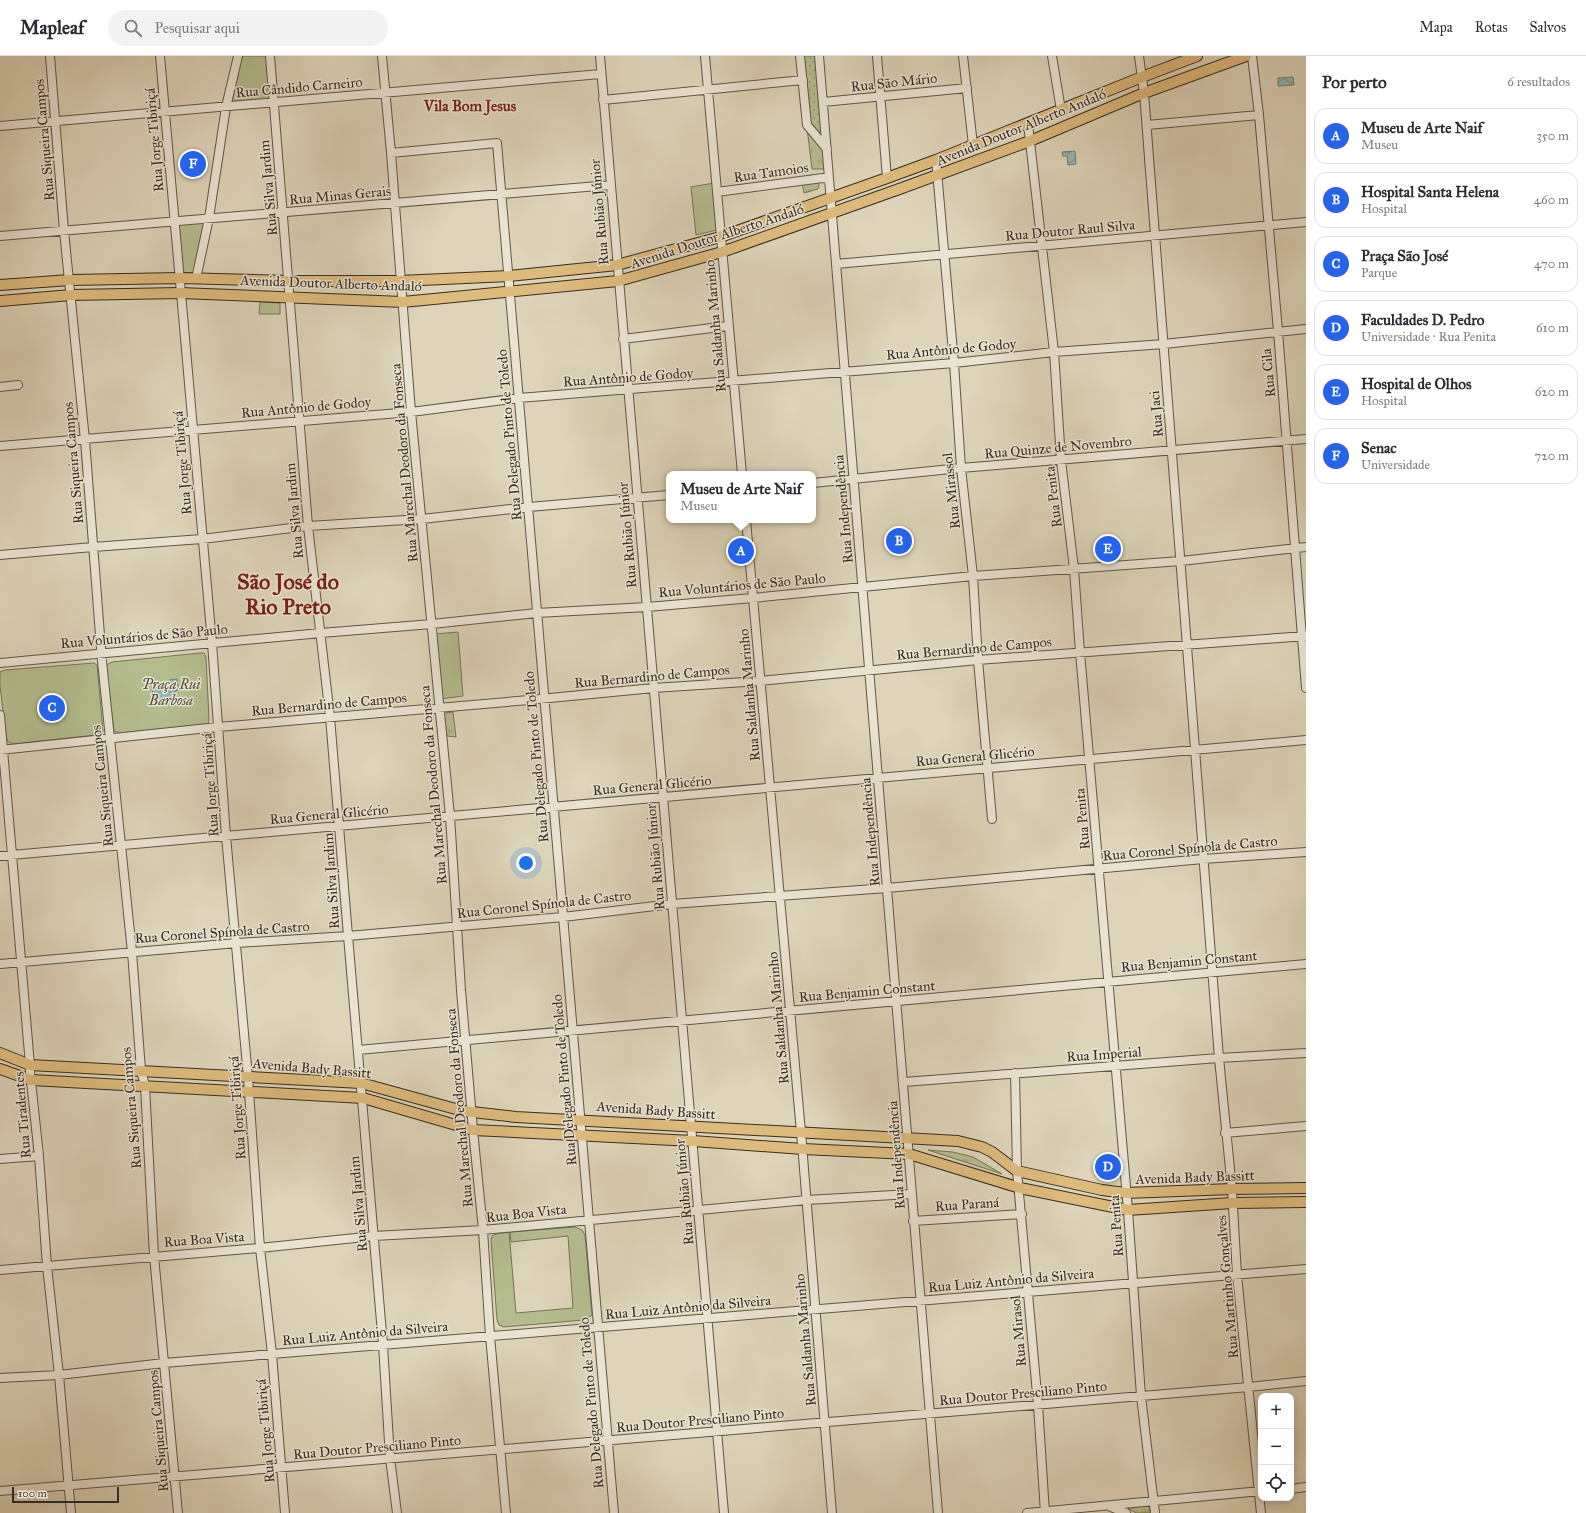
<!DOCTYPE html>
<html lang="pt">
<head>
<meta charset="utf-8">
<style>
	body { margin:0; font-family:"IM FELL Great Primer",serif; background:#f2f2f3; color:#2b2b33 }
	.controls { position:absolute; right:12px; bottom:12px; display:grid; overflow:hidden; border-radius:8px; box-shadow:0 2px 10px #0003 }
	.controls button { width:36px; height:36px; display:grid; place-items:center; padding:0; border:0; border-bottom:1px solid #e1e1e2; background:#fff; color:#2b2b33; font:20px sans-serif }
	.scale { position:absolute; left:12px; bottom:10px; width:107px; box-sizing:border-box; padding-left:4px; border:2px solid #372d23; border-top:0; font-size:11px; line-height:14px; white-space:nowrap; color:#372d23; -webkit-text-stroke:3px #e9e3d2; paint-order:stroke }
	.you { position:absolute; left:526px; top:807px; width:14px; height:14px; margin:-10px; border:3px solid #fff; border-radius:50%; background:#1a73e8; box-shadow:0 0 0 6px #1a73e833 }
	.badge { display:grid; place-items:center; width:26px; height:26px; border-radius:50%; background:#2563eb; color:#fff; font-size:13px; font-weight:700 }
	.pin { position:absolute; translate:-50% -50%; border:2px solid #fff; box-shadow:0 1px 4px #0006 }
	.popup { position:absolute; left:666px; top:415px; width:150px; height:52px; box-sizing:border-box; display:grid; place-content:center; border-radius:8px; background:#fff; filter:drop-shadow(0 1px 3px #0005); font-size:13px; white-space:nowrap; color:#7c7c81 }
	.popup b { font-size:15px; color:#2b2b33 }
	.popup::after { content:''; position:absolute; left:50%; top:100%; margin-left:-8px; border:8px solid transparent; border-top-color:#fff }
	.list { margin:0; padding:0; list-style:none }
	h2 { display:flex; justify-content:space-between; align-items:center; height:52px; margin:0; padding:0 16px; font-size:17px }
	h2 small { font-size:13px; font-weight:400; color:#7c7c81 }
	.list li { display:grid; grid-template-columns:26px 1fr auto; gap:12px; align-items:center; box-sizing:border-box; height:56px; margin:0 8px 8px; padding:0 8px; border:1px solid #e1e1e2; border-radius:12px }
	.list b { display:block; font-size:15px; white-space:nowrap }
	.list p { margin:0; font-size:13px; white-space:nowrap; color:#7c7c81 }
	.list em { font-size:13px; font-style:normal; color:#7c7c81 }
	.icon { flex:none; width:22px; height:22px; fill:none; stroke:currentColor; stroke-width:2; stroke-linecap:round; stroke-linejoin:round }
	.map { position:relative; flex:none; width:1306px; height:1457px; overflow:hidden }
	header { display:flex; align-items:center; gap:24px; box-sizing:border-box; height:56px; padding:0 20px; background:#fff; border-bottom:1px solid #e1e1e2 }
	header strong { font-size:19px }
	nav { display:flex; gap:22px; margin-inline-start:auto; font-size:14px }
	.search { width:280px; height:36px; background:#f2f2f3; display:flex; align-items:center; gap:10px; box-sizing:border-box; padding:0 14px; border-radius:22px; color:#7c7c81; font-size:15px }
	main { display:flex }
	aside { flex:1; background:#fff }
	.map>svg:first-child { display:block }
	.grass { fill:url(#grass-tufts); stroke:#767458 }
	.park { fill:#b4bc8d; stroke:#767458 }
	.garden { fill:url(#garden-dots); stroke:#767458 }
	.water { fill:url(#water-waves); stroke:#6e807a }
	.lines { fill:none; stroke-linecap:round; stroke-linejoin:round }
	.minor-casing { stroke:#605748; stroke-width:10 }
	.major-casing { stroke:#372d23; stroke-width:12 }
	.minor { stroke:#e9e3d2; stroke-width:8 }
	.major { stroke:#deba7c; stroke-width:10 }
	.labels { text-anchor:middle; stroke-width:3; stroke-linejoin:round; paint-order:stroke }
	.street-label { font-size:14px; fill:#372d23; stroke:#e9e3d2 }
	.park-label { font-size:14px; font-style:italic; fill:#504a38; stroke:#e9e3d2 }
	.neighbourhood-label { font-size:15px; font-weight:bold; fill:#7a1f14; stroke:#e9e3d2 }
	.town-label { font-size:22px; font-weight:bold; fill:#7a1f14; stroke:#e9e3d2 }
</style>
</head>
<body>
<header>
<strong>Mapleaf</strong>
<div class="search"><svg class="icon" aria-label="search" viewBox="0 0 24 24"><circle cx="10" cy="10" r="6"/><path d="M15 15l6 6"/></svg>Pesquisar aqui</div>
<nav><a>Mapa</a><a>Rotas</a><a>Salvos</a></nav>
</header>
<main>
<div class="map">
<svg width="1306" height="1457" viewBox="0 0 1306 1457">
	<defs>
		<pattern id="grass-tufts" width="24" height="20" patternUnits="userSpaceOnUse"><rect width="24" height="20" fill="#b4bc8d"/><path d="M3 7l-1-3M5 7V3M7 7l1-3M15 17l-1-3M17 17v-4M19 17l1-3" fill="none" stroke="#939973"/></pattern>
		<pattern id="garden-dots" width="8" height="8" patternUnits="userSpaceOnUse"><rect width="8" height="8" fill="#b4bc8d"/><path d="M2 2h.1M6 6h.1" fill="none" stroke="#939973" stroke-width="1.8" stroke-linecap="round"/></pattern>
		<pattern id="water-waves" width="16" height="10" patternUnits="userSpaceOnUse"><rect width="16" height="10" fill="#93b7b4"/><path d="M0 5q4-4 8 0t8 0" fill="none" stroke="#799592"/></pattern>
	</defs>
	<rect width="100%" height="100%" fill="#ddd4b9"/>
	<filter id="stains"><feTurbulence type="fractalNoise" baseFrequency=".005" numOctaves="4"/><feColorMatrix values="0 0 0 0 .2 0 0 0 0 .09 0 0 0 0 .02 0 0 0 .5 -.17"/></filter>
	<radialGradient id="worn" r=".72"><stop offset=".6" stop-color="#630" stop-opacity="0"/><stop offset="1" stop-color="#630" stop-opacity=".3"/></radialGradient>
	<path class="grass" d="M807,72L823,92L825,113H812Z
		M818,126L819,129L818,133L804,137L802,127Z
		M453,656L456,681L447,680L444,657Z
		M928,1094L953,1096L973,1101L1002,1118Z
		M1149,1450L1150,1457H1136L1126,1451Z"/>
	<path class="park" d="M242,0H268L270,45L229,50Z
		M714,127L717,174L696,179L691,131Z
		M205,165L194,217H180L177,168Z
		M260,246L280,247V258H259Z
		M458,576L463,640L441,643L435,578Z
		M200,597H204L206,601L209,664L208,668L121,677L114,675L106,611L108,608L112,606Z
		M94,607L97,609L103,675L102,677L96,679L13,688L8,686L6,680L0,630V616L5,614Z
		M575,1171L582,1174L585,1179L592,1259L587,1263L584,1264L504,1271L499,1269L497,1264L491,1184L492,1180L496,1178L509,1176L516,1257L573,1252L568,1180L511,1186L510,1176Z"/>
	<path class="garden" d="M802,0H817L825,88L809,69Z"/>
	<path class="water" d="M1293,21L1294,29L1278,30V22Z
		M1075,95L1076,108L1068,109L1067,100H1063L1062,96Z
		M177,623L178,634L175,635V643L153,645L152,628L168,627L169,624Z"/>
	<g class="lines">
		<g class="minor-casing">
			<path id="minor" d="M50,0L64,175L85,384L102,605L132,896L141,1014L145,1030L154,1200L178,1457
				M160,0L212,587L226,780L248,1021L260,1192L272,1298L285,1457
				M270,0L308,470L330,661L339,770L348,880L383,1289L390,1402L397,1457
				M382,0L391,97L411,356L450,760L461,934L473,1074L483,1174L490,1280L506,1457
				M600,0L724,1457
				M705,0L742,418
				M800,0L807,69L827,93
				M819,0L938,1457
				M877,0L887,122
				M963,0L973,89
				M1052,0L1061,54
				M1139,0L1144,37L1155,179L1219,1002L1232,1133L1237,1219L1261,1457
				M1252,0L1259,59L1278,275L1306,632
				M603,44L803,24
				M823,46L967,32
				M1028,68L1054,296L1061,404L1074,513L1080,596L1128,1154L1141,1340L1155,1457
				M1147,69L1259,59
				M0,70L601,18
				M391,97L497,87L614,1457
				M936,104L954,307L961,412L973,520L978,604L992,763
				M717,136L823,122L829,123
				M0,180L610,129
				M836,208L1306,166
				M196,223L209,162L226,51L238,0
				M623,283L728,270
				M0,331L18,329
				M0,390L411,356L519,342L954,307L1054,296L1164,288L1306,273
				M813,427L961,412L1306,383
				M746,464L801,1076L832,1457
				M0,499L93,491L202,483L308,470L422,463L529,451L669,439
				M0,607L321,577L432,568L537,557L647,551L753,542L973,520L1181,505L1306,491
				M0,659L30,1009V1016L39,1100L47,1210L59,1319L71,1457
				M0,694L218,671L529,644L654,632L760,625L978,604L1306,580
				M0,800L1306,684
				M0,908L237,887L348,880L563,861L672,848L887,832L1203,803L1306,796
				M358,994L1306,908
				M1015,1017L1017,1115L1038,1349L1045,1457
				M904,1026L1219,1002L1306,997
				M1225,1077L1306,1070
				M0,1103L39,1100
				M913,1165L1022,1158
				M0,1214L260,1192L374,1180L483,1174L807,1144L911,1138
				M0,1322L59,1319L164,1307L1306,1213
				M1291,1433L1306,1431
				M0,1435L1249,1331L1306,1325
				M1111,1451L1126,1457
				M1027,1457L1261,1435"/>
		</g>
		<g class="major-casing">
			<path id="major" d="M0,229L70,224L179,222L289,225H400L509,220L617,209L720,181L887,122L936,104L1142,21L1197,0
				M0,245L71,239L180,237L403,246L618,225L722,196L902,132L1030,85L1144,37L1246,0
				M0,997L30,1009L361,1027L463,1055L516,1061L958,1085L982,1091L992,1096L1017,1115L1102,1134L1126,1137L1232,1133L1306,1132
				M0,1013L31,1024L363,1042L473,1074L693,1085L803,1093L909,1098L1020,1132L1128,1154L1232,1147L1306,1146"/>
		</g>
		<use href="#minor" class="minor"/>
		<use href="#major" class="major"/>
	</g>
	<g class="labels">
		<g class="street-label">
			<text transform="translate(894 26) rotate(-6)" y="5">Rua São Mário</text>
			<text transform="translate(299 31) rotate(-5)" y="5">Rua Cândido Carneiro</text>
			<text transform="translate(1021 71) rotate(-22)" y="5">Avenida Doutor Alberto Andaló</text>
			<text transform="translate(44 84) rotate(-95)" y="5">Rua Siqueira Campos</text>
			<text transform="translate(154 84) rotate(-95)" y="5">Rua Jorge Tibiriçá</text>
			<text transform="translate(771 116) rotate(-8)" y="5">Rua Tamoios</text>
			<text transform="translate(268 132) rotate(-95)" y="5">Rua Silva Jardim</text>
			<text transform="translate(340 139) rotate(-5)" y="5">Rua Minas Gerais</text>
			<text transform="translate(599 156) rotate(-95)" y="5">Rua Rubião Júnior</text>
			<text transform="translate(1070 174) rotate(-5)" y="5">Rua Doutor Raul Silva</text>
			<text transform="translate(717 180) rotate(-18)" y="5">Avenida Doutor Alberto Andaló</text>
			<text transform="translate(331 227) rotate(2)" y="5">Avenida Doutor Alberto Andaló</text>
			<text transform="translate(715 270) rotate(-95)" y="5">Rua Saldanha Marinho</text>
			<text transform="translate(951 293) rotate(-5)" y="5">Rua Antônio de Godoy</text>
			<text transform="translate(1268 317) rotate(-95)" y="5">Rua Cila</text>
			<text transform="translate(628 321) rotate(-4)" y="5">Rua Antônio de Godoy</text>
			<text transform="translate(306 351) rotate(-5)" y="5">Rua Antônio de Godoy</text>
			<text transform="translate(1156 358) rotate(-95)" y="5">Rua Jaci</text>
			<text transform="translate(509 379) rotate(-95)" y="5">Rua Delegado Pinto de Toledo</text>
			<text transform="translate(1058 391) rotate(-5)" y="5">Rua Quinze de Novembro</text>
			<text transform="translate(73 407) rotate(-95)" y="5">Rua Siqueira Campos</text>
			<text transform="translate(182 407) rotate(-95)" y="5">Rua Jorge Tibiriçá</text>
			<text transform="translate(404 407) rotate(-95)" y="5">Rua Marechal Deodoro da Fonseca</text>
			<text transform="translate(951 435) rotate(-96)" y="5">Rua Mirassol</text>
			<text transform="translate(1053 441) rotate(-97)" y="5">Rua Penita</text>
			<text transform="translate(843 453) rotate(-95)" y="5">Rua Independência</text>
			<text transform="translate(294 455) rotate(-95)" y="5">Rua Silva Jardim</text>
			<text transform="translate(627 479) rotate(-95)" y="5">Rua Rubião Júnior</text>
			<text transform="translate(742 529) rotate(-5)" y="5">Rua Voluntários de São Paulo</text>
			<text transform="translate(144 580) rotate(-5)" y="5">Rua Voluntários de São Paulo</text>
			<text transform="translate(974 592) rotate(-5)" y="5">Rua Bernardino de Campos</text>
			<text transform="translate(652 620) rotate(-5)" y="5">Rua Bernardino de Campos</text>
			<text transform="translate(749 639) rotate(-95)" y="5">Rua Saldanha Marinho</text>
			<text transform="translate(329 648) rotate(-5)" y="5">Rua Bernardino de Campos</text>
			<text transform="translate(975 700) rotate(-5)" y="5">Rua General Glicério</text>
			<text transform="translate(536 701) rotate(-95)" y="5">Rua Delegado Pinto de Toledo</text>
			<text transform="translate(210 729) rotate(-94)" y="5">Rua Jorge Tibiriçá</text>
			<text transform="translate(433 729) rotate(-95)" y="5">Rua Marechal Deodoro da Fonseca</text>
			<text transform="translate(652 729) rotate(-5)" y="5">Rua General Glicério</text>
			<text transform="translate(102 730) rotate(-96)" y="5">Rua Siqueira Campos</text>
			<text transform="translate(329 758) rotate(-5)" y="5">Rua General Glicério</text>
			<text transform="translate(1082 763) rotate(-95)" y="5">Rua Penita</text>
			<text transform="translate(870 776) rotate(-95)" y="5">Rua Independência</text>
			<text transform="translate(1190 792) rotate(-5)" y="5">Rua Coronel Spínola de Castro</text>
			<text transform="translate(655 801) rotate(-95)" y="5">Rua Rubião Júnior</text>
			<text transform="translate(331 825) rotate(-94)" y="5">Rua Silva Jardim</text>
			<text transform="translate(544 848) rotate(-6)" y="5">Rua Coronel Spínola de Castro</text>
			<text transform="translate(222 876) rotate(-4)" y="5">Rua Coronel Spínola de Castro</text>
			<text transform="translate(1189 905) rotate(-5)" y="5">Rua Benjamin Constant</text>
			<text transform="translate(867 935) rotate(-5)" y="5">Rua Benjamin Constant</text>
			<text transform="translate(778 962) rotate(-95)" y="5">Rua Saldanha Marinho</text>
			<text transform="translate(1104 998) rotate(-4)" y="5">Rua Imperial</text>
			<text transform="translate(312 1012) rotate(5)" y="5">Avenida Bady Bassitt</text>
			<text transform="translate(564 1024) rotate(-95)" y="5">Rua Delegado Pinto de Toledo</text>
			<text transform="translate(131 1052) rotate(-95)" y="5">Rua Siqueira Campos</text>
			<text transform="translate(237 1052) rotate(-94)" y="5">Rua Jorge Tibiriçá</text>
			<text transform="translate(459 1052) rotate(-95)" y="5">Rua Marechal Deodoro da Fonseca</text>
			<text transform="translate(656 1054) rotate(4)" y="5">Avenida Bady Bassitt</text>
			<text transform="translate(22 1059) rotate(-95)" y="5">Rua Tiradentes</text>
			<text transform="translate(896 1099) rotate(-94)" y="5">Rua Independência</text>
			<text transform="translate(1195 1121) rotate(-2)" y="5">Avenida Bady Bassitt</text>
			<text transform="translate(684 1136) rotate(-95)" y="5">Rua Rubião Júnior</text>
			<text transform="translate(358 1148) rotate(-95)" y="5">Rua Silva Jardim</text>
			<text transform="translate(967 1148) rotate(-4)" y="5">Rua Paraná</text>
			<text transform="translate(526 1157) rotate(-6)" y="5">Rua Boa Vista</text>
			<text transform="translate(1116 1170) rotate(-94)" y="5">Rua Penita</text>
			<text transform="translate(204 1183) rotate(-4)" y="5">Rua Boa Vista</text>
			<text transform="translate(1011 1224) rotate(-5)" y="5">Rua Luiz Antônio da Silveira</text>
			<text transform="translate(1227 1231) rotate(-95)" y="5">Rua Martinho Gonçalves</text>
			<text transform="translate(688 1251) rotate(-5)" y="5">Rua Luiz Antônio da Silveira</text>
			<text transform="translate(1018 1275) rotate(-95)" y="5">Rua Mirasol</text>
			<text transform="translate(365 1277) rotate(-5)" y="5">Rua Luiz Antônio da Silveira</text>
			<text transform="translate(805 1284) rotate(-95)" y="5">Rua Saldanha Marinho</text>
			<text transform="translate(1023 1337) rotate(-5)" y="5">Rua Doutor Presciliano Pinto</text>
			<text transform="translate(591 1347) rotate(-95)" y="5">Rua Delegado Pinto de Toledo</text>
			<text transform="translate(700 1364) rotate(-5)" y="5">Rua Doutor Presciliano Pinto</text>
			<text transform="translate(158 1375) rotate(-95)" y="5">Rua Siqueira Campos</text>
			<text transform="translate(265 1375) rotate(-95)" y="5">Rua Jorge Tibiriçá</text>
			<text transform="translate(377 1391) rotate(-5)" y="5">Rua Doutor Presciliano Pinto</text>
		</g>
		<g class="park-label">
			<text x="171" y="633">Praça Rui<tspan x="171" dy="16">Barbosa</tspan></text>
		</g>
		<g class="neighbourhood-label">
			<text x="470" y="55">Vila Bom Jesus</text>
		</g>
		<g class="town-label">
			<text x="288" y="533">São José do<tspan x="288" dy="25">Rio Preto</tspan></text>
		</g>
	</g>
	<rect width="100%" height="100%" filter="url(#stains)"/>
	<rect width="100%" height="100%" fill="url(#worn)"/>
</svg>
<div class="controls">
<button>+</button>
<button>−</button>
<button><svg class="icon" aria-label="locate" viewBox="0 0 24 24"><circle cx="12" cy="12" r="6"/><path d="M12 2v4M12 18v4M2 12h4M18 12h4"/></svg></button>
</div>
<div class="scale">100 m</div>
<div class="you"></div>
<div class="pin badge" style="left:741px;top:495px">A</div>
<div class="popup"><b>Museu de Arte Naif</b>Museu</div>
<div class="pin badge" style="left:899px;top:485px">B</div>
<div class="pin badge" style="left:52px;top:652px">C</div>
<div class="pin badge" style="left:1108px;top:1111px">D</div>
<div class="pin badge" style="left:1108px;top:493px">E</div>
<div class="pin badge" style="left:193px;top:108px">F</div>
</div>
<aside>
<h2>Por perto<small>6 resultados</small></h2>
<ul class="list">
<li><span class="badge">A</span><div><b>Museu de Arte Naif</b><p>Museu</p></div><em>350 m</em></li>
<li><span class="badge">B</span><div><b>Hospital Santa Helena</b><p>Hospital</p></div><em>460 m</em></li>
<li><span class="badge">C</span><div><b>Praça São José</b><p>Parque</p></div><em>470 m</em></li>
<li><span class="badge">D</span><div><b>Faculdades D. Pedro</b><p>Universidade · Rua Penita</p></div><em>610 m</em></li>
<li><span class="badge">E</span><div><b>Hospital de Olhos</b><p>Hospital</p></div><em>620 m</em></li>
<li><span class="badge">F</span><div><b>Senac</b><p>Universidade</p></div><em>720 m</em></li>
</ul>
</aside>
</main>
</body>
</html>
